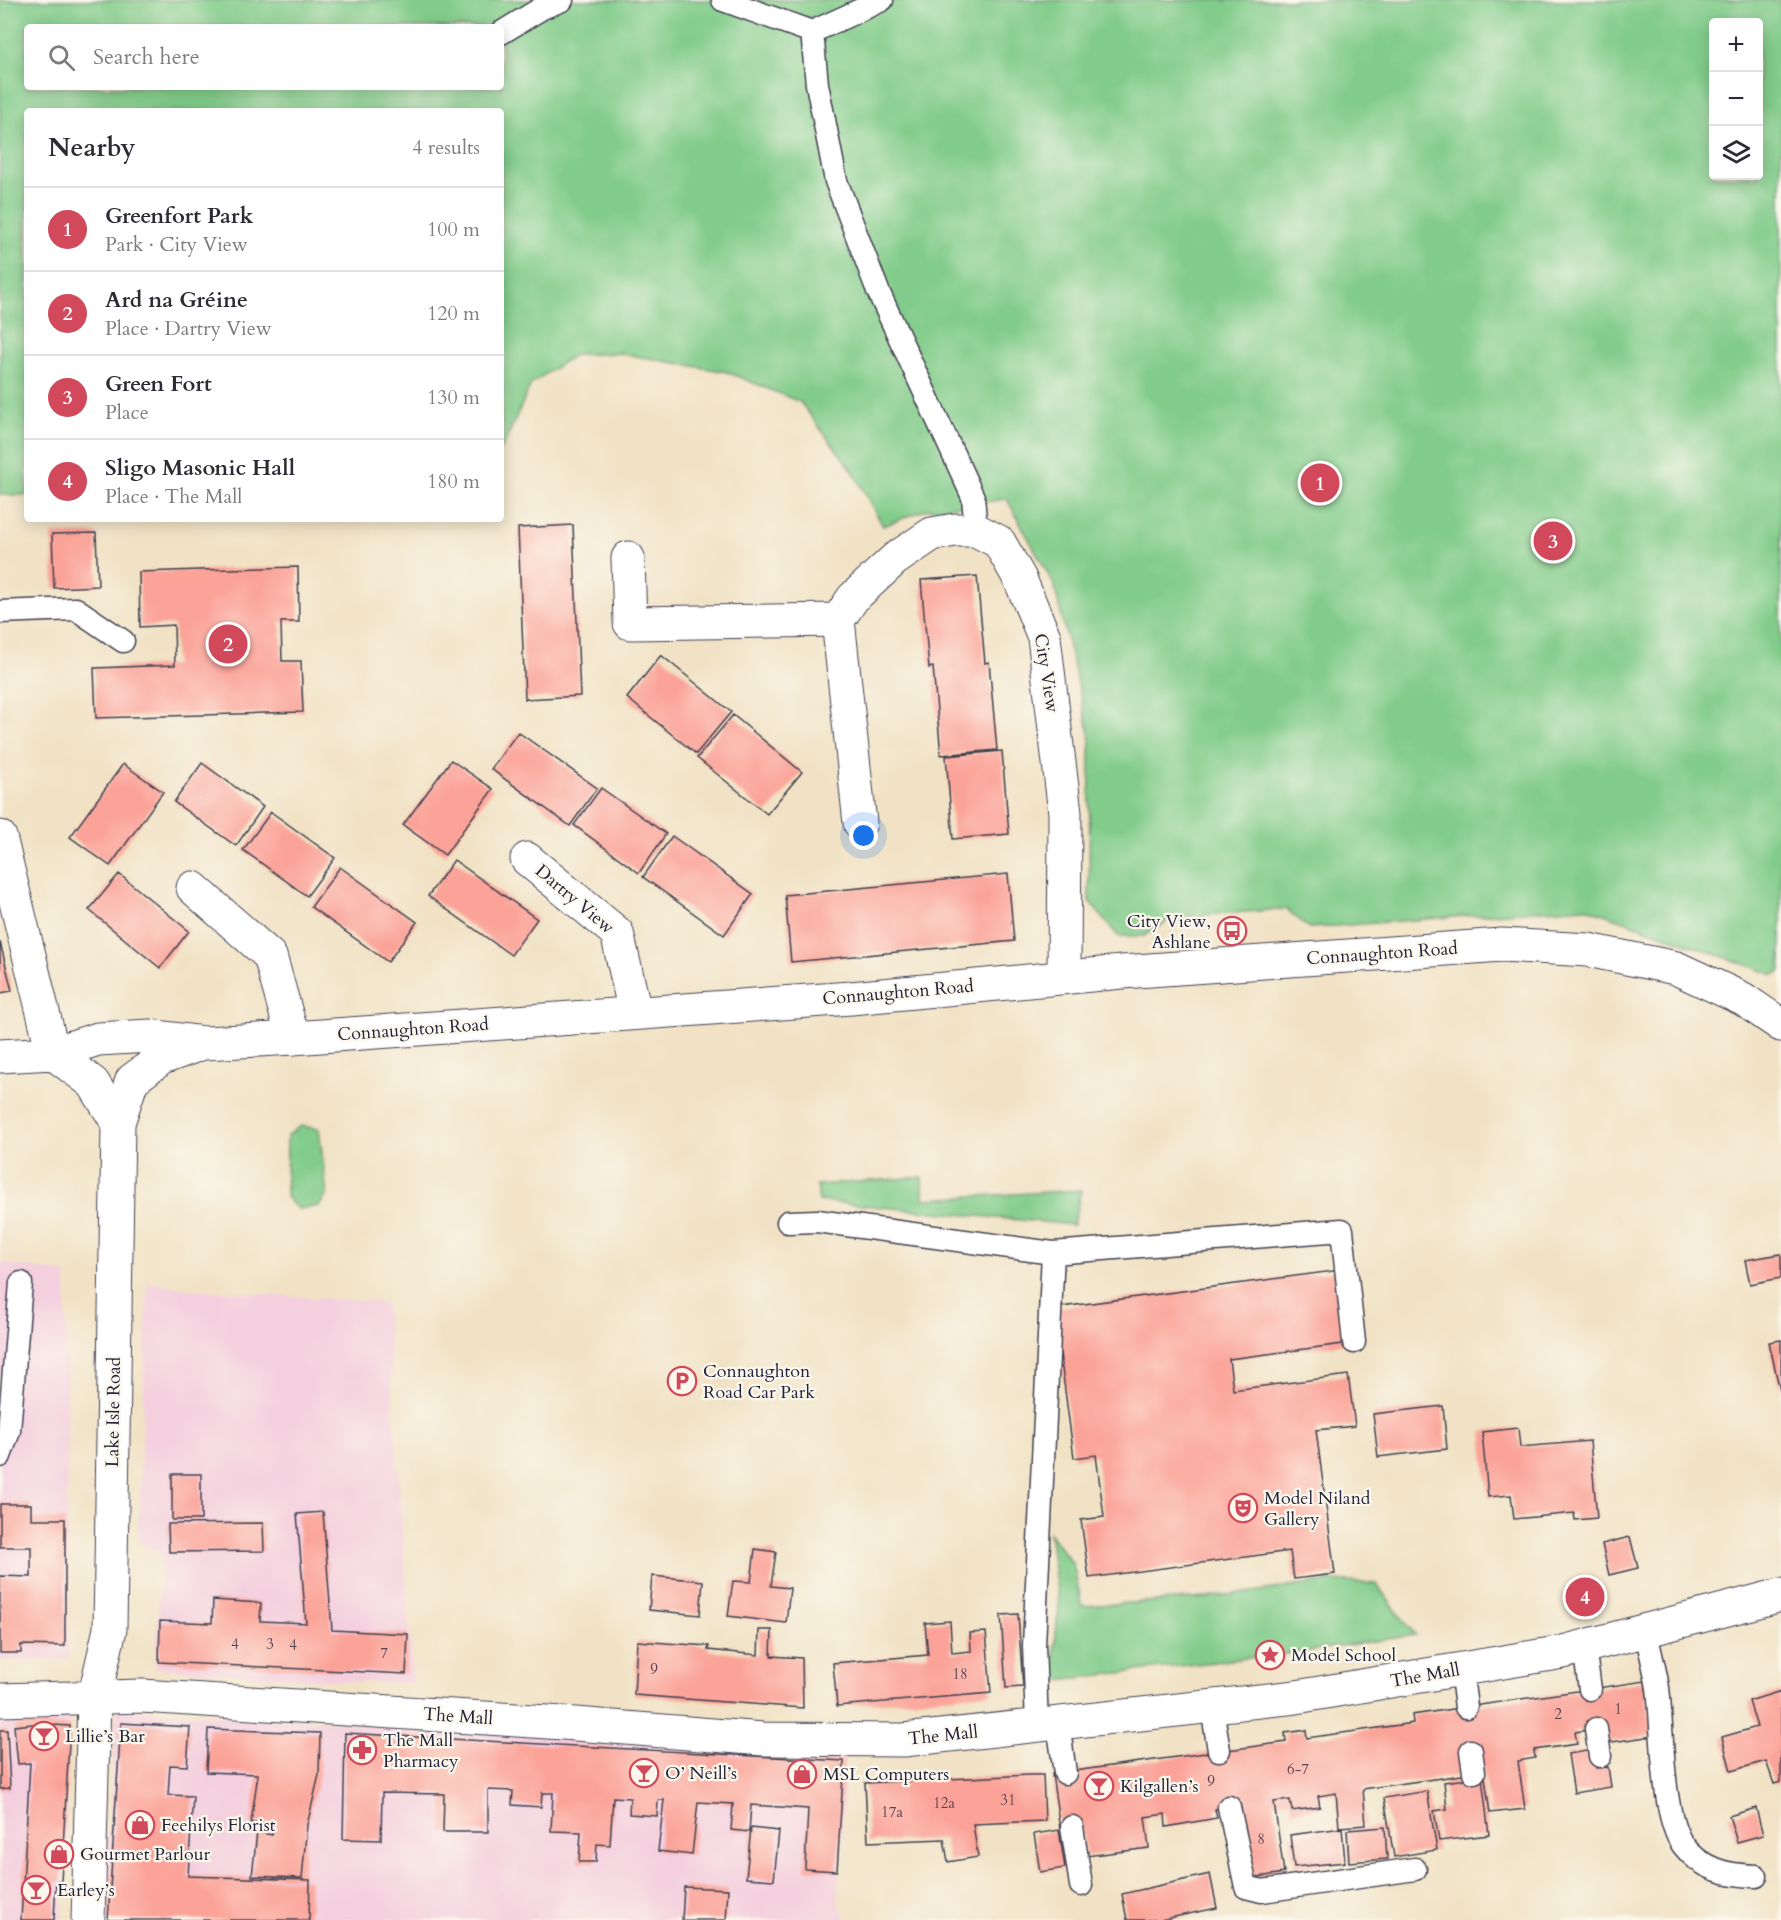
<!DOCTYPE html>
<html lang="en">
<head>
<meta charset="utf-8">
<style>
	body { margin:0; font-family:Cardo,serif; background:#f2f2f3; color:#2b2b33 }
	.controls { position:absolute; right:18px; top:18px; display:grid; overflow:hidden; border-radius:6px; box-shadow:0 3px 15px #0003 }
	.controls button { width:54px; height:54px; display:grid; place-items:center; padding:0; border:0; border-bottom:2px solid #e1e1e2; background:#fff; color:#2b2b33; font:30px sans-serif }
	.you { position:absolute; left:864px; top:836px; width:21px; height:21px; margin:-15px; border:4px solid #fff; border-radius:50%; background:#1a73e8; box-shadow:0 0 0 9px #1a73e833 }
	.badge { display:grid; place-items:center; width:39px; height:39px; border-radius:50%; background:#d1495b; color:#fff; font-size:20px; font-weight:700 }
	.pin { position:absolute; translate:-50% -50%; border:3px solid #fff; box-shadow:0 2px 6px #0006 }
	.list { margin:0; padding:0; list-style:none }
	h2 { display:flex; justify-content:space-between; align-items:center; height:78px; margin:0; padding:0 24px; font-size:26px }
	h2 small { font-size:20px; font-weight:400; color:#7c7c81 }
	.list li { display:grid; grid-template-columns:39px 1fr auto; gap:18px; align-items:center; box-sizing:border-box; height:84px; padding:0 24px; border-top:2px solid #e1e1e2 }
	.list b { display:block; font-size:22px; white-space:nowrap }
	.list p { margin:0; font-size:20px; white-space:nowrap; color:#7c7c81 }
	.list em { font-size:20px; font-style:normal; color:#7c7c81 }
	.icon { flex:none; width:33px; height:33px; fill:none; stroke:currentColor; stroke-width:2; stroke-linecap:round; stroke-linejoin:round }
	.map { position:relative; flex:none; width:1781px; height:1920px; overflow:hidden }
	.search { position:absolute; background:#fff; box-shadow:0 3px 15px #0003; left:24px; top:24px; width:480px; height:66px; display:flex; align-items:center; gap:15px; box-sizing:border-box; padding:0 21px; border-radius:6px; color:#7c7c81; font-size:22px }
	.panel { position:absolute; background:#fff; box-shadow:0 3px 15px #0003; left:24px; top:108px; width:480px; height:414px; border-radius:6px }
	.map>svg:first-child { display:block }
	.built { fill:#f4cfde }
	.green { fill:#81cc8a; stroke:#527762; stroke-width:1.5; fill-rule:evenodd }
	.building { fill:#fba398 }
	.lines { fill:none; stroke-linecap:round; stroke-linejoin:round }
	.lane-casing { stroke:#413f50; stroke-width:25 }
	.street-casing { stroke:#413f50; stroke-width:35 }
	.secondary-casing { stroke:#413f50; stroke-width:35 }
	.lane { stroke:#fff; stroke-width:22 }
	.street { stroke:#fff; stroke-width:33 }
	.secondary { stroke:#fff; stroke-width:33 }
	.labels { text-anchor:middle; stroke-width:4.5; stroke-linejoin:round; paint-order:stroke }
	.number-label { font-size:15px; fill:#584252 }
	.street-label { font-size:18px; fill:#22223b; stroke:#fbf7ec }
	.poi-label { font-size:18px; fill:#22223b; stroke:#fbf7ec; text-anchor:start }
</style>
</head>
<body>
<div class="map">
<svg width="1781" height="1920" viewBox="0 0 1781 1920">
	<rect width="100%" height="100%" fill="#fbf7ec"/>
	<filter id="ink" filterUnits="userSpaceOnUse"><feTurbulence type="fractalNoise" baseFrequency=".0167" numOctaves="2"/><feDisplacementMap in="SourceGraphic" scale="12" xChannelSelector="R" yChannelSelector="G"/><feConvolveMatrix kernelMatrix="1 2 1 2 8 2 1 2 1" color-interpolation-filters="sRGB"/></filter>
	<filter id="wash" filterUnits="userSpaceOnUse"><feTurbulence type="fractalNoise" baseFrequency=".008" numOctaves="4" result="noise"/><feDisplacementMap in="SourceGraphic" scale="24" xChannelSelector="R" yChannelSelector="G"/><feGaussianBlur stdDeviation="1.35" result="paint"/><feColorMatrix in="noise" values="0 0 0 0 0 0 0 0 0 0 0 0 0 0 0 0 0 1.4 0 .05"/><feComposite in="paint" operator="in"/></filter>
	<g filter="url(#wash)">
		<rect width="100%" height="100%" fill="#f1e2c5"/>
		<path class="built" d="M0,1263L66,1273L68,1659L0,1661Z
			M148,1282L189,1289L386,1303L413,1683L337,1681L155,1668L162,1554L138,1542Z
			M116,1709L846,1753L838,1906L848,1920H103Z
			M70,1717L62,1920H0V1721Z"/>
		<path class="green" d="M0,0H1781V971L1774,975L1585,907L1309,928L1286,909L1174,917L1144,936H1118L1089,901L1090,735L1054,585L1007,499L924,510L883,526L853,471L800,402L727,372L619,353L574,355L531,384L501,451V111H27V495H0ZM1714,22H1758V176H1714ZM27,27H501V87H27Z
			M301,1126L319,1129L327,1195L319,1206L298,1209L286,1197L287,1136Z
			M922,1177L924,1199L1081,1190L1073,1225L819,1201L817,1185Z
			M1049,1533L1073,1564L1082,1606L1206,1598L1333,1581L1376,1584L1415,1635L1309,1651L1051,1681L1059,1605Z"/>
		<g id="blocks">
			<path class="building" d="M573,525L580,696L525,699L518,528Z
				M96,533L98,586L54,588L52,534Z
				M298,567L299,622H281L282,661H301L303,712L96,718L94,668L175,665L174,625L140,627L139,572Z
				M977,576L985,663L989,662L997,750L941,755L933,667L929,668L921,580Z
				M661,655L731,712L696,754L627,698Z
				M733,715L802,772L767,814L697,758Z
				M518,732L597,788L570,826L491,769Z
				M1002,751L1009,834L953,839L946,756Z
				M451,760L493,789L445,855L403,825Z
				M202,763L263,807L236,846L174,802Z
				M123,764L163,792L110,866L70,837Z
				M601,788L666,834L639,873L574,825Z
				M271,812L335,858L307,896L243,850Z
				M672,836L753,894L724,935L643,877Z
				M454,860L537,919L511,955L428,896Z
				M340,867L417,922L388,962L311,907Z
				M119,874L189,931L160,968L89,910Z
				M1008,874L1014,941L791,962L785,895Z
				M0,942L12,991L0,993Z
				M1781,1254V1278L1750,1284L1745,1260Z
				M1341,1270L1350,1343L1229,1359L1233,1390L1348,1375L1355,1426L1316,1430L1335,1574L1294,1579L1290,1551L1089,1578L1081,1520L1104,1517L1096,1455L1074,1458L1054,1308Z
				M1781,1340V1391H1780L1769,1342Z
				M1443,1406L1447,1449L1378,1457L1373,1414Z
				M1518,1428L1520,1447L1590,1441L1597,1518L1575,1520L1574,1513L1514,1519L1511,1495L1488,1497L1482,1432Z
				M172,1474H201V1520H172Z
				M0,1504H31V1519H65V1646L21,1645V1653H0V1576L31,1577V1547H0Z
				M323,1512L332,1630L408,1634L406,1674L159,1662L160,1621L212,1623L213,1600L261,1603L260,1621L306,1623L297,1514Z
				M263,1523L264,1551L169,1552L168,1524Z
				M1630,1537L1638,1568L1609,1575L1602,1544Z
				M755,1549L776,1552L771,1586L790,1588L786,1623L728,1616L733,1581L751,1582Z
				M652,1576L703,1581L700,1615L649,1610Z
				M1018,1614L1023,1687L1006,1688L1001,1615Z
				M950,1621L952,1653L971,1651L970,1633L986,1632L991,1693L837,1706L833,1663L928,1655L925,1623Z
				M759,1630H772L771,1656L802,1658L803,1708L634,1695L637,1641L709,1646L708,1650L758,1655Z
				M1645,1681L1653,1736L1605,1743L1596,1729L1575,1732L1577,1744L1534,1750L1535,1758L1518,1761L1525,1809L1490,1813L1481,1750L1469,1774L1363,1789L1366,1825L1339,1827L1336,1793L1318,1796L1320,1807L1292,1811L1290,1800L1274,1802L1284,1873L1252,1878L1235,1805L1215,1809L1217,1818L1166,1827L1165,1814L1145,1817L1149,1848L1086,1856L1081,1826L1060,1829L1052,1774L1286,1742L1285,1733L1306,1730L1307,1738L1413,1723L1412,1715Z
				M1781,1691V1782L1774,1784L1766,1761L1731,1771L1722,1737L1757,1727L1749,1701Z
				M121,1723L190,1727L187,1766L170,1765L168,1795L193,1796L188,1876L310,1880L309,1920H108Z
				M33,1724L70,1726L61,1882L56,1881L54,1920H21L30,1763L18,1764L14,1726Z
				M208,1729L320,1733L319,1775L307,1825L302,1878L252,1876L257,1832L272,1835L273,1823H251L258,1774L206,1772Z
				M0,1730H7L10,1788L0,1789Z
				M345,1733L844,1761L837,1871L805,1869L808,1809L751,1805L749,1832L731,1830L733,1804L698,1802L692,1855L658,1851L664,1800H658L657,1816L629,1814L630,1798L613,1797L610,1845L597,1844L596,1862H579L581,1832L551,1831L553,1793H542L541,1807L512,1805L513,1791L488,1790V1832H443L444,1794L382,1793L381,1840L343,1839Z
				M1593,1750L1596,1768L1608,1767L1611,1787L1574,1793L1568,1754Z
				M1029,1775H1043L1045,1821L973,1824L978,1857L948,1862L944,1839L868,1842L865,1783Z
				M1482,1777L1489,1835L1439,1841L1434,1811L1447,1809L1444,1782Z
				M1427,1791L1437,1850L1394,1857L1384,1798Z
				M1756,1808L1763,1835L1737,1842L1729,1816Z
				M1385,1827L1387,1859L1349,1862L1347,1830Z
				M751,1828L779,1831L774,1880L746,1878Z
				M1342,1828L1345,1862L1294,1867L1290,1835Z
				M1059,1830L1065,1868L1040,1872L1034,1834Z
				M1210,1874L1217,1908L1160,1920H1127L1122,1894Z
				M684,1887L728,1889L726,1920H682Z"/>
		</g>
	</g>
	<g filter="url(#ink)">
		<use href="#blocks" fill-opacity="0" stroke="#413f50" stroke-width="1.5"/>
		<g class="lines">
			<g class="lane-casing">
				<path id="lane" d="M723,0L812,32
					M882,0L812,32L817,84L836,181L878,291L973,497L976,530
					M501,33L542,8L562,0
					M0,612L76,609L123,641
					M788,1222L817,1221L1053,1253L1342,1230L1354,1342
					M0,1456L9,1431L21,1283
					M1645,1630C1650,1650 1655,1669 1658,1688C1663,1728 1661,1815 1683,1845C1702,1870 1727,1875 1756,1876
					M1584,1647L1590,1689
					M1461,1669L1466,1707
					M1212,1708L1219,1750
					M1058,1723L1065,1773
					M1037,1726L1034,1645L1053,1253
					M1596,1729L1600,1756
					M1471,1751L1474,1772
					M1229,1807L1246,1887L1262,1891L1415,1869
					M1072,1827L1081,1885"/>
			</g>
			<g class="street-casing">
				<path id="street" d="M628,558L630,623L838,620
					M860,823L838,620L853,598L895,559L932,534L955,530H976L999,542L1020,579L1044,637L1065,813L1064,976
					M0,837L53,1053
					M527,859L617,933L635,1012
					M193,888L270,956L293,1038"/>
			</g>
			<g class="secondary-casing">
				<path id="secondary" d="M53,1053L93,1083L118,1123
					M0,1056L53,1053L98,1039L150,1036L205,1043L293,1038L851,998L1122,972L1502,945L1588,950L1676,968L1743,999L1781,1025
					M0,1700L142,1696L563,1723L763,1739L904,1740L1296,1697L1563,1652L1781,1595
					M88,1920L94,1699L110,1629L118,1123L132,1080L162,1058L200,1044"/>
			</g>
			<use href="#lane" class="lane"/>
			<use href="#street" class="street"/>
			<use href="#secondary" class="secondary"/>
		</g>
	</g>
	<defs>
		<g id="bus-ring" transform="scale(1.5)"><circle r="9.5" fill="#fbf7ec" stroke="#d1495b" stroke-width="1.5"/><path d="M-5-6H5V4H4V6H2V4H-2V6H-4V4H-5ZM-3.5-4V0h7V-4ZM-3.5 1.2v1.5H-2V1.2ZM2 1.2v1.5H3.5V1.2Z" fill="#d1495b"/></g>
		<g id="parking-ring" transform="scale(1.5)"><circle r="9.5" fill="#fbf7ec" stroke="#d1495b" stroke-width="1.5"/><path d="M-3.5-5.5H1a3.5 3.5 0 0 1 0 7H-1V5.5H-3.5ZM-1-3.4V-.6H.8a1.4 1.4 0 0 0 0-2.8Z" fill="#d1495b"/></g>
		<g id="theatre-ring" transform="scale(1.5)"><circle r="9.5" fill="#fbf7ec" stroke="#d1495b" stroke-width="1.5"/><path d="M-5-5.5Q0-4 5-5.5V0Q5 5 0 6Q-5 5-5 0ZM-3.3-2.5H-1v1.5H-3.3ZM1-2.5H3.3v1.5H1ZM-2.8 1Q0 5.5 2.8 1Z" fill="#d1495b"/></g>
		<g id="sight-ring" transform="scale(1.5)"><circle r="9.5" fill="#fbf7ec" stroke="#d1495b" stroke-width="1.5"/><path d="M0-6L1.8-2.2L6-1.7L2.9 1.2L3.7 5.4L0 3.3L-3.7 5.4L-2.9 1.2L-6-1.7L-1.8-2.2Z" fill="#d1495b"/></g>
		<g id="bar-ring" transform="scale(1.5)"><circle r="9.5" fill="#fbf7ec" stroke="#d1495b" stroke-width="1.5"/><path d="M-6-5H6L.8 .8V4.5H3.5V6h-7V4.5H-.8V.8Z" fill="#d1495b"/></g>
		<g id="pharmacy-ring" transform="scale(1.5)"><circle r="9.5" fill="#fbf7ec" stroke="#d1495b" stroke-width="1.5"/><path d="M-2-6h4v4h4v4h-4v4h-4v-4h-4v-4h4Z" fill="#d1495b"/></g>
		<g id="shop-ring" transform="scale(1.5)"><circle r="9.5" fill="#fbf7ec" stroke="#d1495b" stroke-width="1.5"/><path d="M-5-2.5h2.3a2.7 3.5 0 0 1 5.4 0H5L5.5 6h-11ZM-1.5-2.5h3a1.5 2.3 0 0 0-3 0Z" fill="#d1495b"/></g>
	</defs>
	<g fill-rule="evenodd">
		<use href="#bus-ring" x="1232" y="931"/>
		<use href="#parking-ring" x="682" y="1381"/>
		<use href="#theatre-ring" x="1243" y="1508"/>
		<use href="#sight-ring" x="1270" y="1655"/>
		<use href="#bar-ring" x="44" y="1736"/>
		<use href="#pharmacy-ring" x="362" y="1750"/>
		<use href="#bar-ring" x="644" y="1773"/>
		<use href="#shop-ring" x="802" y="1774"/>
		<use href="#bar-ring" x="1099" y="1786"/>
		<use href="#shop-ring" x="140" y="1825"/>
		<use href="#shop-ring" x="59" y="1854"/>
		<use href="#bar-ring" x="36" y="1890"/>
	</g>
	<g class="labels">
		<g class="number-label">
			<text x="235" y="1649">4</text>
			<text x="270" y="1649">3</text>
			<text x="293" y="1650">4</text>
			<text x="384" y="1658">7</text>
			<text x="654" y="1674">9</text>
			<text x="960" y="1679">18</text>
			<text x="1618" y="1714">1</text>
			<text x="1558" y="1719">2</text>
			<text x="1298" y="1774">6-7</text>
			<text x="1211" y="1786">9</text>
			<text x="1008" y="1805">31</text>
			<text x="944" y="1808">12a</text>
			<text x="892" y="1817">17a</text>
			<text x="1261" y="1844">8</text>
		</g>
		<g class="street-label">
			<text transform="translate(1047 673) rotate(81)" y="6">City View</text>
			<text transform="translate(575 899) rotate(40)" y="6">Dartry View</text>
			<text transform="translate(1382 953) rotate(-4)" y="6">Connaughton Road</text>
			<text transform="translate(898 992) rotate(-5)" y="6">Connaughton Road</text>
			<text transform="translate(413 1029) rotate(-4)" y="6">Connaughton Road</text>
			<text transform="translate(113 1412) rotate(-89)" y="6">Lake Isle Road</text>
			<text transform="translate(1425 1675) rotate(-10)" y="6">The Mall</text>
			<text transform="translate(458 1716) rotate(4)" y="6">The Mall</text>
			<text transform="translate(943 1735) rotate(-6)" y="6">The Mall</text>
		</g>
		<g class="poi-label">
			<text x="1211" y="927" text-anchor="end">City View,<tspan x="1211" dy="21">Ashlane</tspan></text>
			<text x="703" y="1377">Connaughton<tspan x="703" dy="21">Road Car Park</tspan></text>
			<text x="1264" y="1504">Model Niland<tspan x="1264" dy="21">Gallery</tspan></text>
			<text x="1291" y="1661">Model School</text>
			<text x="65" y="1742">Lillie’s Bar</text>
			<text x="383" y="1746">The Mall<tspan x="383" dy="21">Pharmacy</tspan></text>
			<text x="665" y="1779">O’ Neill’s</text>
			<text x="823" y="1780">MSL Computers</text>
			<text x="1120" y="1792">Kilgallen’s</text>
			<text x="161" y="1831">Feehilys Florist</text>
			<text x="80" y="1860">Gourmet Parlour</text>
			<text x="57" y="1896">Earley’s</text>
		</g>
	</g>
</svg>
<div class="controls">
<button>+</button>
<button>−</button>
<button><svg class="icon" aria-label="layers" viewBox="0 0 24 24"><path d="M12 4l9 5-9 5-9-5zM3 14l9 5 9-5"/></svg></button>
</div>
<div class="you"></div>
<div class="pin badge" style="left:1320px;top:483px">1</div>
<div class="pin badge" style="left:228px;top:644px">2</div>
<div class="pin badge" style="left:1553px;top:541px">3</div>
<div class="pin badge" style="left:1585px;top:1597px">4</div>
<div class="search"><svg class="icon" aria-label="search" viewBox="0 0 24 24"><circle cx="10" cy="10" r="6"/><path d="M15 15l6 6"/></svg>Search here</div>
<section class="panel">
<h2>Nearby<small>4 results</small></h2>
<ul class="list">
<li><span class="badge">1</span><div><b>Greenfort Park</b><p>Park · City View</p></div><em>100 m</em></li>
<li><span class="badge">2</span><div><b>Ard na Gréine</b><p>Place · Dartry View</p></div><em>120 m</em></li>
<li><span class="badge">3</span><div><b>Green Fort</b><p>Place</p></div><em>130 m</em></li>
<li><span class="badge">4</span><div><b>Sligo Masonic Hall</b><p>Place · The Mall</p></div><em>180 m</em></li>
</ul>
</section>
</div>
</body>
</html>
